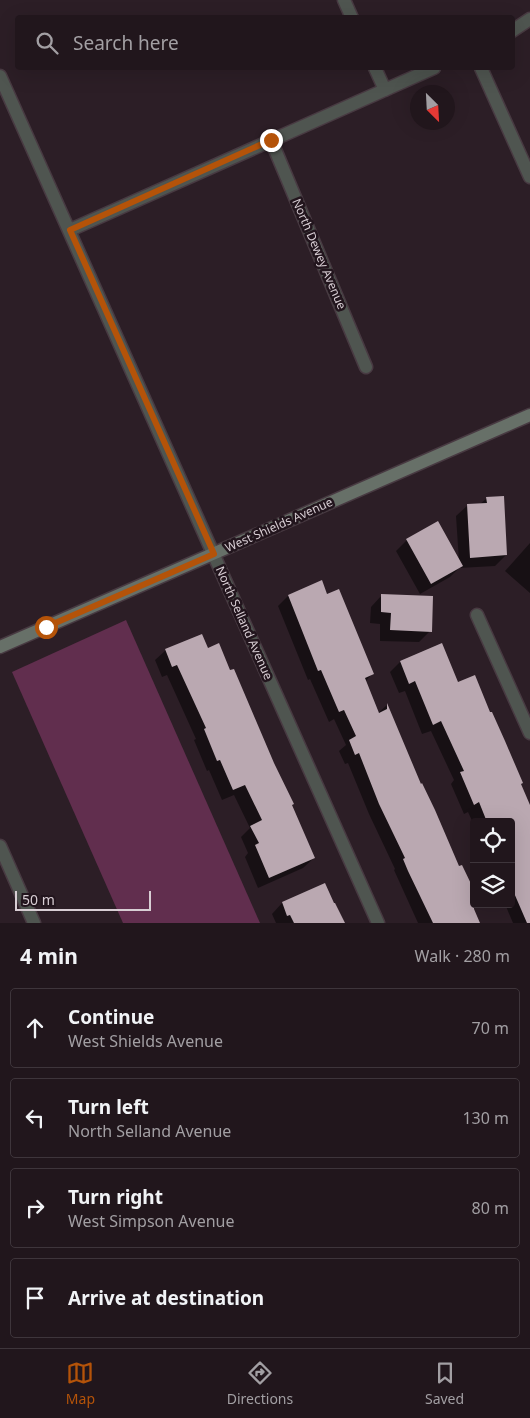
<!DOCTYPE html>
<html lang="en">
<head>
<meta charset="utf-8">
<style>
	body { margin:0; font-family:"Noto Sans",sans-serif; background:#291f25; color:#f1f3f6 }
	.controls { position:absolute; right:15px; bottom:15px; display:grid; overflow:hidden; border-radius:5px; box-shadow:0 5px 20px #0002 }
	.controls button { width:45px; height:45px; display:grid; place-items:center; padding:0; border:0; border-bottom:1px solid #3e353b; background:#21161c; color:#f1f3f6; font:25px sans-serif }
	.compass { position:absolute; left:410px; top:85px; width:45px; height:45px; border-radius:50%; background:#21161c; box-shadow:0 5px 20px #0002; rotate:156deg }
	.scale { position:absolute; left:15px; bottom:12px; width:136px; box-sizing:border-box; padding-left:5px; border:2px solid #d8ced4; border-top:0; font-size:14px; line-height:18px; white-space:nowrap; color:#d8ced4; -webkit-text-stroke:4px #22151d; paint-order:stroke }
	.stop { position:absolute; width:15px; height:15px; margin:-11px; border:4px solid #b45309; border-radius:50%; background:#fff }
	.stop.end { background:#b45309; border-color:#fff; box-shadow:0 1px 5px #0008 }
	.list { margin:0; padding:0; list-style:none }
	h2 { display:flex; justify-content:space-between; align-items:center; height:65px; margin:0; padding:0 20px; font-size:21px }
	h2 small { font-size:16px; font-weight:400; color:#a29fa3 }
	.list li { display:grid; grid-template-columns:32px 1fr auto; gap:15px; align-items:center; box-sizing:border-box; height:80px; margin:0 10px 10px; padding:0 10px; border:1px solid #3e353b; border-radius:5px }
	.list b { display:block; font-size:19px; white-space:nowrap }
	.list p { margin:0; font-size:16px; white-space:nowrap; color:#a29fa3 }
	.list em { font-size:16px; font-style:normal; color:#a29fa3 }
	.icon { flex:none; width:28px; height:28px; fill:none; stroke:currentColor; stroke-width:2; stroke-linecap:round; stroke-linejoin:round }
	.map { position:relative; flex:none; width:530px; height:923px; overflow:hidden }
	.search { position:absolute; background:#21161c; box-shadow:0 5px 20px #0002; left:15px; right:15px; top:15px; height:55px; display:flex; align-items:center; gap:12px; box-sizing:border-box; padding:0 18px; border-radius:5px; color:#a29fa3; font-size:19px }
	.sheet { height:425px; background:#21161c }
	nav { display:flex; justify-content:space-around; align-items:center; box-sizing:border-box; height:70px; border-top:1px solid #3e353b; background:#21161c; font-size:14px; color:#a29fa3 }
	nav a { display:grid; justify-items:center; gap:2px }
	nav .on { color:#b45309 }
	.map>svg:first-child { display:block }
	.green { fill:#612e4e }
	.shadow { fill:#0007 }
	.building { fill:#baa8b1 }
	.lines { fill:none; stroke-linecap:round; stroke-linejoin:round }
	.street-casing { stroke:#483a42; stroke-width:15 }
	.secondary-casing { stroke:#483a42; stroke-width:15 }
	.street { stroke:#4f5550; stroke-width:12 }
	.secondary { stroke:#677068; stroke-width:12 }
	.route { stroke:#b45309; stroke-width:6 }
	.labels { text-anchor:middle; stroke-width:5; stroke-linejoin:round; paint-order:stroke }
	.street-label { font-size:12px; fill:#d8ced4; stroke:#22151d }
</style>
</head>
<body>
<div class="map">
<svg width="530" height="923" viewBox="0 0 530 923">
	<rect width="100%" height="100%" fill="#2c1e26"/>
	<path class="green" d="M126,620L260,923H123L12,672Z"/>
	<path class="shadow" d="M487,498L506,555L495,566L459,568L450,577L420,594L396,551L407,540L459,561L456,516L468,505L480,504Z
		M530,543V593L505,571Z
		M321,582L327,595L372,674L365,682L378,713L387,705L479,923H418L399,881L394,870L395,869L369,814L348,763L345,764L339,751L346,745L334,719L329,722L310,679L308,680L278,606L288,596Z
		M382,595L430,631L419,642L380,641V624L370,623L371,607Z
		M166,650L291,805L314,858L303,868L258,888L245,857L248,853L241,837L250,828L234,795L222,800L209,770L207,771L194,740L196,739L167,675L162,677L155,660Z
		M400,662L458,683L522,783L520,785L530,809V923H513L505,904H511V822H474V825L468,812L464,814L451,784L454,780L431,731L422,734L405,691L399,693L390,672Z
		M325,885L333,905L335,904L344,923H276L272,914L282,903Z"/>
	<path class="building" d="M504,496L507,555L470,558L467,504L487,503L486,497Z
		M438,521L463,566L431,584L406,539Z
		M322,580L327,594L339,589L374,674L365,678L379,713L387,709V703L421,784L422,783L435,810L459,866L462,865L474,890V909L480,923H433L408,871L403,859L405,858L379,804L359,753L355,755L349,740L356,736L344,710L339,712L321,670L318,671L288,595Z
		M381,594L433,596L432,632L390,630L391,613L381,612Z
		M202,634L208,648L219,643L230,670L234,669L274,763L294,804L292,805L315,858L269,878L255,845L259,843L250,826L262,820L245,785L233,790L220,760L217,761L204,729L206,728L177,665L172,667L165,649Z
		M442,643L458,682L475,675L490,712H492L505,741L523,783L521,784L530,805V923H527L511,886V822H487L479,802L474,805L460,772L464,771L441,721L433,725L415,681L409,684L400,661Z
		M325,883L334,903H335L345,923H294L290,915L287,916L282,902Z"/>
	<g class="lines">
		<g class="street-casing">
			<path id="street" d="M344,0L352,18
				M512,31L530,19
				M375,68L385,90
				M481,68L530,177
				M0,76L378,923
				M271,140L366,367
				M70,230L434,68
				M477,615L530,733
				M0,846L34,923"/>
		</g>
		<g class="secondary-casing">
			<path id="secondary" d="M0,647L530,415"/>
		</g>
		<use href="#street" class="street"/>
		<use href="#secondary" class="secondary"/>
	</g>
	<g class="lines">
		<path class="route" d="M46,627L214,554L70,230L271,140"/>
	</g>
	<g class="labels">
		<g class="street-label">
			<text transform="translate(319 254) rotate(67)" y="4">North Dewey Avenue</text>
			<text transform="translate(279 525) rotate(-24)" y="4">West Shields Avenue</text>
			<text transform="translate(244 623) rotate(66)" y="4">North Selland Avenue</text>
		</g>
	</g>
</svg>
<div class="controls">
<button><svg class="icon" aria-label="locate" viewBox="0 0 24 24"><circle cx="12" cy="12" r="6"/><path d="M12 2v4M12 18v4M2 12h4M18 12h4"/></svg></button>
<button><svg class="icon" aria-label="layers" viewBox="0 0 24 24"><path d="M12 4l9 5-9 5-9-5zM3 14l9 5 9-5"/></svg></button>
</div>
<svg class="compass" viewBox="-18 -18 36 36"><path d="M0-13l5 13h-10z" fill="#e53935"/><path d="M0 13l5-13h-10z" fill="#a29fa3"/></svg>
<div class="scale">50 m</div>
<div class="stop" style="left:46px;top:627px"></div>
<div class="stop end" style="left:271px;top:140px"></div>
<div class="search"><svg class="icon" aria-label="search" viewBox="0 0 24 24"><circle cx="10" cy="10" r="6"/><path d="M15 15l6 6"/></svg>Search here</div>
</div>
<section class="sheet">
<h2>4 min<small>Walk · 280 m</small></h2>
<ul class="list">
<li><svg class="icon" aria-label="ahead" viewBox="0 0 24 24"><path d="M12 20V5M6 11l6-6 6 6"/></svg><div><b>Continue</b><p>West Shields Avenue</p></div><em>70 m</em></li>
<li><svg class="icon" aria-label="left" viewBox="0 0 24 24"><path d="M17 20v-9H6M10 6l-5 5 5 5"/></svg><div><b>Turn left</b><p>North Selland Avenue</p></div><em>130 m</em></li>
<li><svg class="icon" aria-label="right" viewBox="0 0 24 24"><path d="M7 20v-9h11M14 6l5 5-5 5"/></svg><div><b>Turn right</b><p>West Simpson Avenue</p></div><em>80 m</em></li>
<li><svg class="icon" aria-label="arrive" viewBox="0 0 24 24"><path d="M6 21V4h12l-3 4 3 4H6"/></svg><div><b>Arrive at destination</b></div></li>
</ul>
</section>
<nav>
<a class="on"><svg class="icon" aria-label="map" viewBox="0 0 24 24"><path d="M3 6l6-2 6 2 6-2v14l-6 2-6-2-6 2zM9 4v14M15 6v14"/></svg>Map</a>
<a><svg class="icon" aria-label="directions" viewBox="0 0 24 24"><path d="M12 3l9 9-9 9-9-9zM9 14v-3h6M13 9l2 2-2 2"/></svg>Directions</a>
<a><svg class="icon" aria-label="saved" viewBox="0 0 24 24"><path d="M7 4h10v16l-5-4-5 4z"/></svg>Saved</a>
</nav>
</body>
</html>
